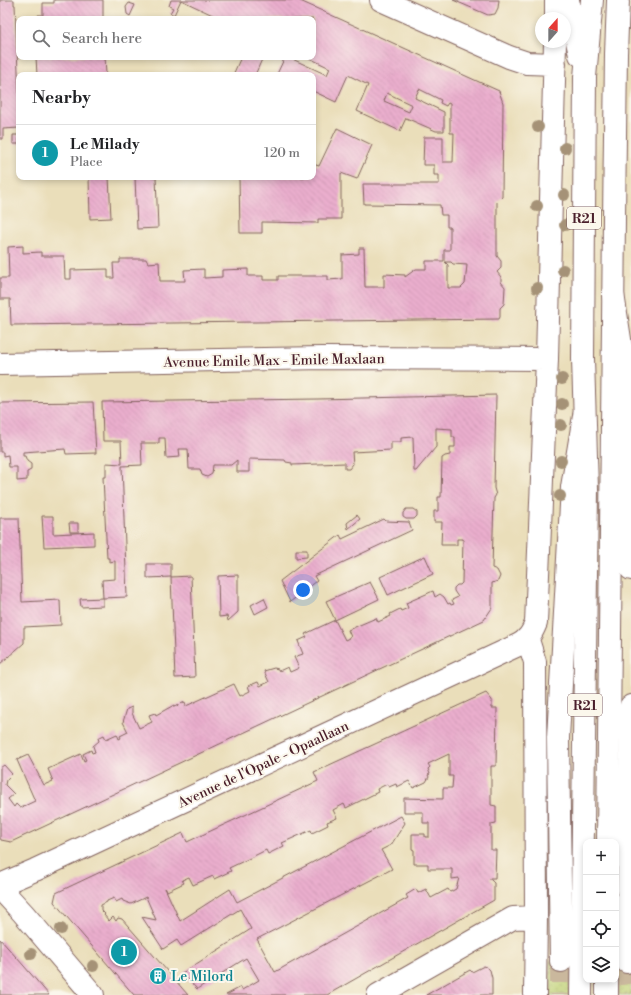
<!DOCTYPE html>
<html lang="en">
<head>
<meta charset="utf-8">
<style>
	body { margin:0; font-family:"Libre Bodoni",serif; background:#f6f6f6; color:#202124 }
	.controls { position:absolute; right:12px; bottom:12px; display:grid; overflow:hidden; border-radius:8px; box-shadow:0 2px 6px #0003 }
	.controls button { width:36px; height:36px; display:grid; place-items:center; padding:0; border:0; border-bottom:1px solid #e0e0e0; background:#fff; color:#202124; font:20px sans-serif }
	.compass { position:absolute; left:535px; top:12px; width:36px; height:36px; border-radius:50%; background:#fff; box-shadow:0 2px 6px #0003; rotate:21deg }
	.you { position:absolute; left:303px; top:590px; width:14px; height:14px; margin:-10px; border:3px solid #fff; border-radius:50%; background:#1a73e8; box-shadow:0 0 0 6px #1a73e833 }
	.badge { display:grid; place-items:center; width:26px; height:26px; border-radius:50%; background:#d1495b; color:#fff; font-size:13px; font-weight:700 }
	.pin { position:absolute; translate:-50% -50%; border:2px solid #fff; box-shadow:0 1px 4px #0006 }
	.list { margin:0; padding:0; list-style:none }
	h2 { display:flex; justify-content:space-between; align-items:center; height:52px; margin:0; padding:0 16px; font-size:17px }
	h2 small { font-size:13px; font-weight:400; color:#757577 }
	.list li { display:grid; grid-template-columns:26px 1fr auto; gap:12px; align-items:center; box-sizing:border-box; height:56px; padding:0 16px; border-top:1px solid #e0e0e0 }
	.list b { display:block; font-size:15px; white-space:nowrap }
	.list p { margin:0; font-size:13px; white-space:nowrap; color:#757577 }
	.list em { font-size:13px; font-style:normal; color:#757577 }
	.icon { flex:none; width:22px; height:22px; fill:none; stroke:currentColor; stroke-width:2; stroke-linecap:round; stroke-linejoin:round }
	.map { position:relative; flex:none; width:631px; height:995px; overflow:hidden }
	.search { position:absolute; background:#fff; box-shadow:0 2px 6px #0003; left:16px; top:16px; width:300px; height:44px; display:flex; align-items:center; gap:10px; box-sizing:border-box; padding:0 14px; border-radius:8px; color:#757577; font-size:15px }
	.panel { position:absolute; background:#fff; box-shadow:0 2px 6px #0003; left:16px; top:72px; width:300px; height:108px; border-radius:8px }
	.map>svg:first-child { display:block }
	.grass { fill:url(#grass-dots); stroke:#847850 }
	.building { fill:url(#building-back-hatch); fill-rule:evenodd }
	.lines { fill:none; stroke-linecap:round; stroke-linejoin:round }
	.highway-tunnel { stroke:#cab89d; stroke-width:22; stroke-dasharray:22 11; stroke-linecap:butt }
	.minor-casing { stroke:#82625d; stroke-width:24 }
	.major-casing { stroke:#82625d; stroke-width:24 }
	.highway-casing { stroke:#82625d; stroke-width:24 }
	.minor { stroke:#fff; stroke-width:22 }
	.major { stroke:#fff; stroke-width:22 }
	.highway { stroke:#fff; stroke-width:22 }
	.tree { fill:#a59277 }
	.labels { text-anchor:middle; stroke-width:4; stroke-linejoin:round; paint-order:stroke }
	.shield { fill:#fbf7ec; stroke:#7f6065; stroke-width:1 }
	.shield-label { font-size:13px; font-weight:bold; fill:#4a1f2b }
	.street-label { font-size:14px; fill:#4a1f2b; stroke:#fbf7ec }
	.culture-label { font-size:14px; fill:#0d838f; stroke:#fbf7ec; text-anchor:start }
</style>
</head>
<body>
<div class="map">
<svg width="631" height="995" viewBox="0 0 631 995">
	<defs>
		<pattern id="grass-dots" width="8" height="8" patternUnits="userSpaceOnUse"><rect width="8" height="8" fill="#bfd174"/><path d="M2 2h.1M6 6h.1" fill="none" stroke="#a6b365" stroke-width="1.8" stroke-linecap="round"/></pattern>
		<pattern id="building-back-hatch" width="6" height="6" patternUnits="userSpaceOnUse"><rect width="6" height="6" fill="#eaaecd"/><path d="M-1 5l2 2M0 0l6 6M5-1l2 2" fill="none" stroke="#ca95b0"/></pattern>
	</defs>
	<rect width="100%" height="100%" fill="#fbf7ec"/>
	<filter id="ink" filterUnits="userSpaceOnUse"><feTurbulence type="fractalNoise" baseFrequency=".025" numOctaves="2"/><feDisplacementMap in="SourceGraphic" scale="8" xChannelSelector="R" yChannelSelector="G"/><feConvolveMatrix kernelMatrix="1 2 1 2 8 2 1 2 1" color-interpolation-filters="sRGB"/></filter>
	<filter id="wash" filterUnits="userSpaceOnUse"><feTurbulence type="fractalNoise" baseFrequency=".012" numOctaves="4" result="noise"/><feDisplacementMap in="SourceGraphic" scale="16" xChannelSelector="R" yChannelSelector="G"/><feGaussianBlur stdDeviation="0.9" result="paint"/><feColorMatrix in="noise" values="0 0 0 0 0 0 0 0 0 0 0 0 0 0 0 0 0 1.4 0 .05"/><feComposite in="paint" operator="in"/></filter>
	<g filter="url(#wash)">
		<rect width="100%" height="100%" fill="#eadeba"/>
		<path class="grass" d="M550,961H570L569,995H541V991H551Z
			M619,962H631V995H619Z"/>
		<g id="blocks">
			<path class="building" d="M0,0H14V5H15L19,94V128L3,129V139H0Z
				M54,0H103V19H38V15H43V3H54Z
				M171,0H298L499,91L503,103L502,197L497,202V256L501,261V268L497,272L501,277V282L505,287L504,304L500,308V317L499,319L11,325L10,299H0V278H9L8,247L23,246V253L41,252V256H64L65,279H71V270L108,269V278H114L113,263H120V259H146L148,263L159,262L160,281H185L184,270L204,269V278L222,277V270L248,269V276H263V280H278V276H328V280L342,279V255L359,254V248H364L365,287H384V274L405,275V277L416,269H426V261H444V250H450V227H447V215H441L440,205L364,204L363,184H439V175H434V165H423L424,137H443V162H453L454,133H450V104L448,103L446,106L440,103L441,100L419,89L415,98L444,112V131H436L406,118L400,131L357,111L368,85L348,75L336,102L313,91V75L277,74L285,57H288L327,75L330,68L307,57H313V19H221L181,0L174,15L170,13L173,8L169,6ZM387,93L412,105L409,112L384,101ZM445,262H451L453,264L467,265L465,284L461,288H448V265Z
				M453,0H499L498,8L495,14L488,15Z
				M129,3L135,5L130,16L127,14L126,7Z
				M36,57H105L106,75H37Z
				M241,57H263L255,75H233Z
				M337,128L372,145L357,179L341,173V219H318V223L262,222V233H240L239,177H313V164L319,166Z
				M13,135H19V144H13Z
				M89,177H109L111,218L90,219Z
				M135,177H156L158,228L137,229Z
				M496,395L494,488L496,495L494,498L492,568L497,570L500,576L498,581L492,583V608L484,620L11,842L1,840L0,838V768L4,765L12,774L6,780L5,785L14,794L8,799L14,807L16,804L20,808L35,801L17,760L28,755L44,785L53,781L48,769L81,754L84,761L86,760L83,754L91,750L92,753L95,752L93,746L99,741L98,738L104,735L106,739L117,734L119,739L121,738L120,736L128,732L123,722L127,709L132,707V713L139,728L152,722L149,715L155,713L156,715L174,705V707L185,702L186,706L234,684L240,696L250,691L248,686L258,682L260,686L269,682L264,671L274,668L278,669L279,671L288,667L290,672L299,668L294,657L303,654L298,641L307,637L305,634L335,620L345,640L351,637L348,630L376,618L378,622L391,616L390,614L400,609L401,611L408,608L406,603L433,591L435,597L440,594L444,597L448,604L450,603L451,605L454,604L452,600L458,597L454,591V588L457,585H460L462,583L463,539H457V545H441L442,522H434V511H438V497H441L442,458L445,456L450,455V447H455V437H452V429L436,428V447L416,471H414L413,437L401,438V442H391V450L352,452L353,464L349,469H345V463L292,465V463L286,462L285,460L249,459V472H237V460L231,465H213L212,474L207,477L202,475L200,469H189L188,449H179L180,457L166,458L165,438H159V443H141L142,465L122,466L127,597L103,598L102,580L115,579V561L109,562V558H107L103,477H106V463L122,464L121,441H103L102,402L318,399Z
				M93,402L96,453L66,454L65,449L23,452V456H25L27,461L31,464V470L27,472V480L17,481V467H9L8,455L3,456V452H0V403Z
				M406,509H413L417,512V516L414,519H406L403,517V513Z
				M357,515L360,519L348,529L347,523Z
				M42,516H53V534L94,532V545L44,547Z
				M0,518H19L22,602L60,600L61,625L24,627V643L0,664Z
				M384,519L386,521L409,522L412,530L314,576L317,581L290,602L280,581L340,535L342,539Z
				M69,523H78V532H70Z
				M296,550H307V557L296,558Z
				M425,556L433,574L388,595L380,577Z
				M147,564H171V577L191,576L195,677L175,678L171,577L147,578Z
				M238,575V612L228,621L227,616L219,617L218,576Z
				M370,582L379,599L335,620L326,601Z
				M103,598V606L81,607L80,599Z
				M264,598L268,607L255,614L251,605Z
				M486,693L492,700V708H497L496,766H491V805L496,806V823L491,824V850H496L495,878H490V879L494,883V900L327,995H226L241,987L242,990L259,980L246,958L197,989L182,973L251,929L240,909L181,946L177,940L163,949L142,917L156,920L146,897L131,904L123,901L122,899L116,902L114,898L107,901V902L101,905V910L105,914L104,915L109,921L113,917L116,921L118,918L122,919L188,995H134L54,902L56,893L183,833L187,842L318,781L314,772ZM449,754V776H453L452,788H443V799L404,798V812H423V823H429V837H425V834H412V849L414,850V864H428V869H452V879L459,878L456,889L450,892L448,889L431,898L426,889L418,893L416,889L406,895L408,898L275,972L257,939L392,869L381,850L391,845L405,823L401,816L237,902L230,889L180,921L165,888L167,891L184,883L182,880L189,877L193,885L213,876L214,879L231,871L229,868L248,859L266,850L268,854L284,846L282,843L311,830L312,833L328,825L327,822L337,818L333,810L344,804L346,808L378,792L377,789L387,784L389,787L396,784L397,787L409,781L413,788L426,782L429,777L428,775L430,774L428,769L430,767L428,764Z
				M0,939L24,966L49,995H0Z
				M484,966L487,967L490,970L492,978V995H426L470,970L472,972Z"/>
		</g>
	</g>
	<g filter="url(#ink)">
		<use href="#blocks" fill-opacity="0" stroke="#82625d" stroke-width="1"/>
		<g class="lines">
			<path class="highway-tunnel" d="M561,961V995
				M627,962L631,987"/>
			<g class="minor-casing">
				<path id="minor" d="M381,0L509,57L527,63L555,64
					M556,18V0
					M0,364L323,358L547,359
					M525,641L529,643L535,662L536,917L535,995
					M0,885L35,870L518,645C528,640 532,633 536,623L547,359L555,42
					M0,888L23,913L93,995
					M378,995L513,918L536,917"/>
			</g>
			<g class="major-casing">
				<path id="major" d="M568,0L580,55
					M608,842L614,218L616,54L618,0
					M607,980V995
					M581,995L587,489L583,359L585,77L592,0"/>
			</g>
			<g class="highway-casing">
				<path id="highway" d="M613,294L628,391V506L631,569
					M561,961L558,738L572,487L584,416
					M627,962L631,706"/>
			</g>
			<use href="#minor" class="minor"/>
			<use href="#major" class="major"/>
			<use href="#highway" class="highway"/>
		</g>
		<g class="tree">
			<circle cx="538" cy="127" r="6"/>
			<circle cx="565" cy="148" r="6"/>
			<circle cx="564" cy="195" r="6"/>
			<circle cx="537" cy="206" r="6"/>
			<circle cx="565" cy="225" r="6"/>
			<circle cx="563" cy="270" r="6"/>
			<circle cx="537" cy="288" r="6"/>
			<circle cx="562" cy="379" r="6"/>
			<circle cx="562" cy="404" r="6"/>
			<circle cx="561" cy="425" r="6"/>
			<circle cx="561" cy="461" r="6"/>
			<circle cx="560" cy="496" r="6"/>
			<circle cx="61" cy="929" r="6"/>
			<circle cx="31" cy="954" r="6"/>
			<circle cx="93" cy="966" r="6"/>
		</g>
	</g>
	<defs>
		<g id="building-disc" transform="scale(0.9)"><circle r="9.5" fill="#0f9aa8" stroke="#fbf7ec"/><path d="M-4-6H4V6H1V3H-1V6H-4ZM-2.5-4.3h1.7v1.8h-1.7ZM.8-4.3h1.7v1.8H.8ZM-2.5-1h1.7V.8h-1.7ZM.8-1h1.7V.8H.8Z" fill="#fff"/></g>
	</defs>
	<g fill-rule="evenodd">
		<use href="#building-disc" x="158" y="976"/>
	</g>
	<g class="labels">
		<g class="shield">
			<rect x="567" y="207" width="34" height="22" rx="3"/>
			<rect x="568" y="694" width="34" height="22" rx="3"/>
		</g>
		<g class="shield-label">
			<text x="584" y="223">R21</text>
			<text x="585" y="710">R21</text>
		</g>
		<g class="street-label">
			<text transform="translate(274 360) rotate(-1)" y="5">Avenue Emile Max - Emile Maxlaan</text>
			<text transform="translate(263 764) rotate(-25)" y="5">Avenue de l'Opale - Opaallaan</text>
		</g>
		<g class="culture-label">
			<text x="171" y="981">Le Milord</text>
		</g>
	</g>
</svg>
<div class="controls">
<button>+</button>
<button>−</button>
<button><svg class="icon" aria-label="locate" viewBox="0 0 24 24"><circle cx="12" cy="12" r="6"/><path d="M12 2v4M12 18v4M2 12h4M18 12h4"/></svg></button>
<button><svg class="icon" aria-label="layers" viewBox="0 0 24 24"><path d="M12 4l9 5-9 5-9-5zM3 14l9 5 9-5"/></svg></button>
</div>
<svg class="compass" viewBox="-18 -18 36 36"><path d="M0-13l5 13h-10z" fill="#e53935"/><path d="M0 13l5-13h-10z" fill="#757577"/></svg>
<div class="you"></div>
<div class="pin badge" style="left:124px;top:952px;background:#0f9aa8">1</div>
<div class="search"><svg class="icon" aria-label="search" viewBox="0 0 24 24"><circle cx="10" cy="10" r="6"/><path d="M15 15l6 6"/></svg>Search here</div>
<section class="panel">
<h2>Nearby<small></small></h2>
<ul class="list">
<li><span class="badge" style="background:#0f9aa8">1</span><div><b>Le Milady</b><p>Place</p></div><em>120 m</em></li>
</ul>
</section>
</div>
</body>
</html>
